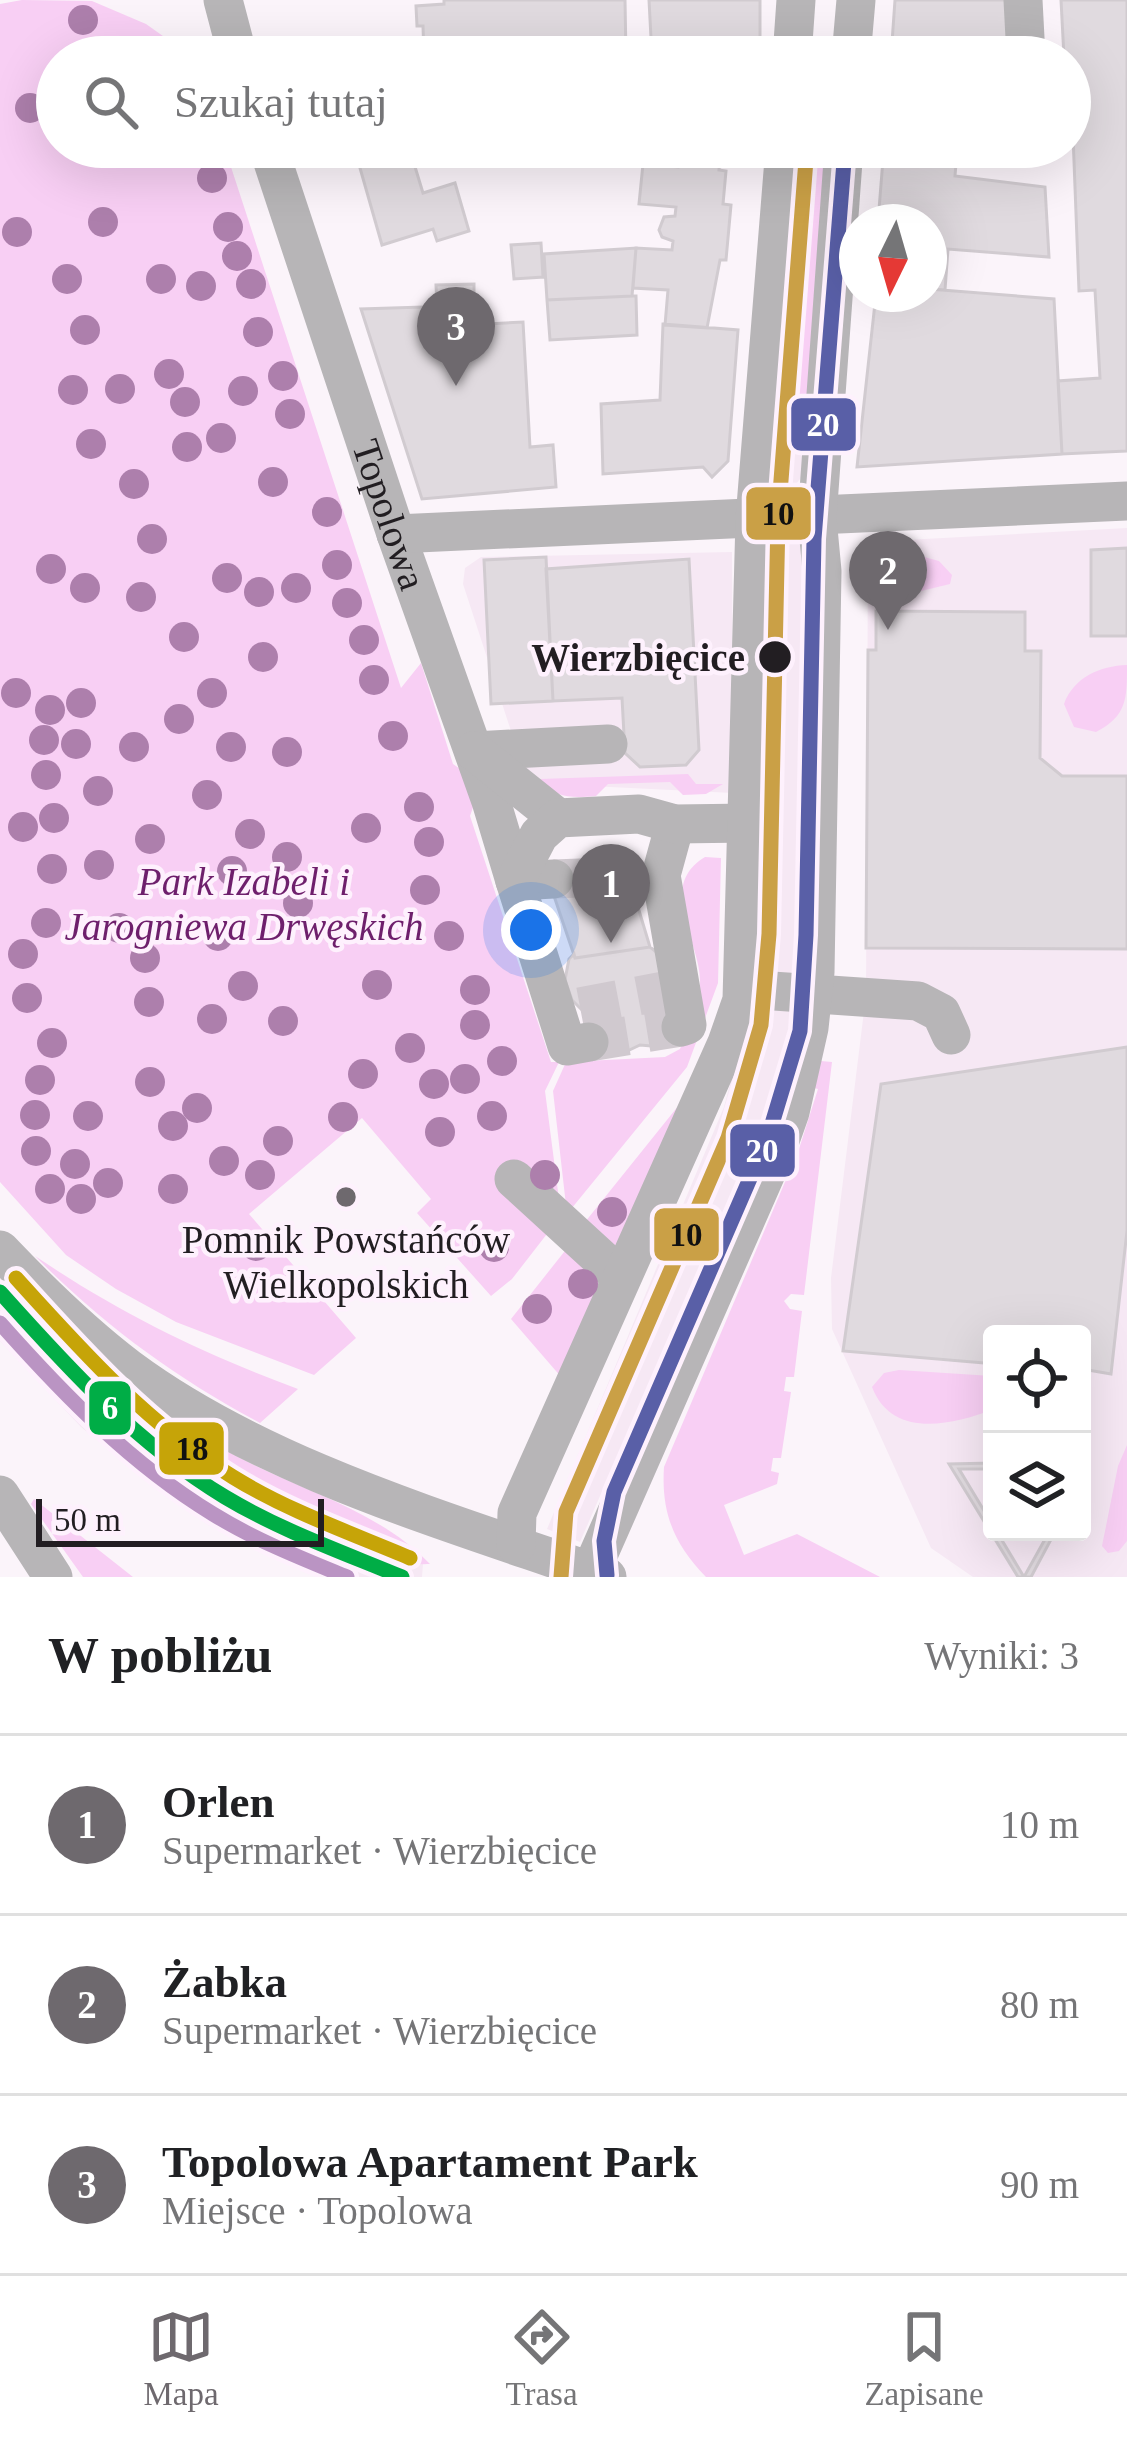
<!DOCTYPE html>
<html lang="pl">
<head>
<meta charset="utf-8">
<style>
	body { margin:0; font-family:Georgia,serif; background:#f2f2f2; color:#202124 }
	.controls { position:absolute; right:36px; bottom:36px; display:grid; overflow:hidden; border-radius:12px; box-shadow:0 12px 48px #0002 }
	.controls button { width:108px; height:108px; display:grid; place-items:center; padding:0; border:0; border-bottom:3px solid #e0e0e0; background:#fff; color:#202124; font:60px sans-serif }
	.compass { position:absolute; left:839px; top:204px; width:108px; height:108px; border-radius:50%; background:#fff; box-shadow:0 12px 48px #0002; rotate:185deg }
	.scale { position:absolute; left:36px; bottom:30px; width:288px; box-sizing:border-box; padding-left:12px; border:6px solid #221e22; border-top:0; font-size:33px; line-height:42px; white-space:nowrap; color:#221e22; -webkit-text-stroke:9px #fef1fd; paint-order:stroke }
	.you { position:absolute; left:531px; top:930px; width:42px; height:42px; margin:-30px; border:9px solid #fff; border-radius:50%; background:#1a73e8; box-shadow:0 0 0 18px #1a73e833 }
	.badge { display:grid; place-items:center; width:78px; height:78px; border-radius:50%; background:#6e696e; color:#fff; font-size:39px; font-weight:700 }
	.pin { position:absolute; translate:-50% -99px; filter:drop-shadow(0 3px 6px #0008) }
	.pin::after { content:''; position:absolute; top:63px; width:42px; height:36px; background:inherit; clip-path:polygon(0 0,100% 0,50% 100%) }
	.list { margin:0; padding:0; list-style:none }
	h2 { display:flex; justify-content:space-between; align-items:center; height:156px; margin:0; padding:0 48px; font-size:51px }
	h2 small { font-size:39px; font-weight:400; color:#757577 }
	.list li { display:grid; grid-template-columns:78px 1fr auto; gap:36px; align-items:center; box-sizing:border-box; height:180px; padding:0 48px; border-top:3px solid #e0e0e0 }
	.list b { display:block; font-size:45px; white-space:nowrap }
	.list p { margin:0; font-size:39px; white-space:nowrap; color:#757577 }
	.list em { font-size:39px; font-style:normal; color:#757577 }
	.icon { flex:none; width:66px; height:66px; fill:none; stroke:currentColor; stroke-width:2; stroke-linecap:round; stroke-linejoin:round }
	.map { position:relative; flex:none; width:1127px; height:1577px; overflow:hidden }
	.search { position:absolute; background:#fff; box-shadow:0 12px 48px #0002; left:36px; right:36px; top:36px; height:132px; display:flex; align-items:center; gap:30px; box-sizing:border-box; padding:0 42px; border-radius:66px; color:#757577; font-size:45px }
	.sheet { height:696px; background:#fff }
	nav { display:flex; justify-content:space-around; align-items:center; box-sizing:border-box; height:168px; border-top:3px solid #e0e0e0; background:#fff; font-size:33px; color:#757577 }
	nav a { display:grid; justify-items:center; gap:6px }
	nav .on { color:#6e696e }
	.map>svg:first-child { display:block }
	.built { fill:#f6e8f4; fill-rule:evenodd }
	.green { fill:#f8cff4 }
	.building { fill:#e0dadf; stroke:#d1cbd0; stroke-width:3 }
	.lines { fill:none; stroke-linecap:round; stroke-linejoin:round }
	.minor-tunnel { stroke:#d0c9cf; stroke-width:39; stroke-dasharray:39 20; stroke-linecap:butt }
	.minor { stroke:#b7b5b7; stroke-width:39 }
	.tram-1-casing { stroke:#fef1fd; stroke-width:24 }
	.tram-2-casing { stroke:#fef1fd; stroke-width:24 }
	.tram-3-casing { stroke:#fef1fd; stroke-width:24 }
	.tram-4-casing { stroke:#fef1fd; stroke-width:24 }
	.tram-5-casing { stroke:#fef1fd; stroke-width:24 }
	.tram-1 { stroke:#caa046; stroke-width:15 }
	.tram-2 { stroke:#595fa7; stroke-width:15 }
	.tram-3 { stroke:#00ad46; stroke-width:15 }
	.tram-4 { stroke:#ba94c3; stroke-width:15 }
	.tram-5 { stroke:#c6a408; stroke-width:15 }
	.tree { fill:#ad7fac }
	.stop-dot { fill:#221e22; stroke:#fef1fd; stroke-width:4.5 }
	.poi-dot { fill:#6e696e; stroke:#fef1fd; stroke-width:4.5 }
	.labels { text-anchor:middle; stroke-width:9; stroke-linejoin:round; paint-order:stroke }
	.street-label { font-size:39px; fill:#221e22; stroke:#fef1fd }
	.stop-label { font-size:39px; font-weight:bold; fill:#221e22; stroke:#fef1fd; text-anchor:end }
	.park-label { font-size:39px; font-style:italic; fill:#6e1f6c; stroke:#fef1fd }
	.poi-label { font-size:39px; fill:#221e22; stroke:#fef1fd }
	.line-badge { stroke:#fef1fd; stroke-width:4.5 }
	.badge-label { font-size:33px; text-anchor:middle; font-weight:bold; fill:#fff }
	.pale-badge-label { font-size:33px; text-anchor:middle; font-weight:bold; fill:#111 }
</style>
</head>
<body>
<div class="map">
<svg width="1127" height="1577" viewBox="0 0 1127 1577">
	<rect width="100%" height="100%" fill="#fbf4fa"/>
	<path class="built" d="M771,419L812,423L804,474L792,489L779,484L771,472Z
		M1127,528V1577H973L931,1548L832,1329L831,1278L866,995L868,542ZM992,1334H1082V1532H992Z
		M762,543L803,544L796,979L789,1029L773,1098L580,1542L547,1529L724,1107L740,1047Z
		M732,552L733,793L528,783L463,584L465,568L481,557Z
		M0,1279L116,1402L187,1462L267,1510L373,1555L423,1564L422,1577H321L210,1526L178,1505L81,1427L0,1341Z"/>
	<path class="green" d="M22,0L92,1L146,24L170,41L201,47L210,57H57V147H241L231,167L401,688L421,663L453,764L473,778L478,793L470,816L551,1062H559L545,1091L560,1207L550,1230L512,1279L491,1296L417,1213L431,1199L362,1118L249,1214L356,1338L314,1375L176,1322L116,1289L66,1255L0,1182V4Z
		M801,147H828L806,422L778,420Z
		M917,555L939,561L952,575L950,584L917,592L887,587C883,570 901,557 917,555Z
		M1127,665C1127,699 1127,716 1096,732L1074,727L1064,704C1074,677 1100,666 1127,665Z
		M688,774L696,784H723L706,794L683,795L670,782L608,784L596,796C573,798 555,799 540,779Z
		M705,857L721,858L718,983L687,1067L567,1214L553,1091L566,1062L665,1057L680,1049C689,1030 699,1005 700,984C702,943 655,887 705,857Z
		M821,1061L832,1062L804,1295L791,1294L784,1301L790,1309L802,1311L794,1377H786L784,1391L791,1392L781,1458H773L771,1471L779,1473L777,1484L724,1505L744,1555L797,1534L880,1577H706C674,1544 661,1513 664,1467L799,1149L818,1089L814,1088Z
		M683,1100L617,1254L581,1227Z
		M568,1247L603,1280L562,1378L511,1319Z
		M35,1256C121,1314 201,1353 298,1389L260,1423C176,1378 103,1325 35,1256Z
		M38,1319C103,1374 168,1422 244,1460C307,1492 380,1512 430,1564C392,1566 358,1548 324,1534C199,1481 125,1421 38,1319Z
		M899,1370L992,1376V1410C951,1425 892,1439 872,1387L884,1373Z
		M1127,1445V1541L1119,1551L1108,1553L1102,1546L1118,1466Z
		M34,1499L133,1577H83L31,1504Z"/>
	<path class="building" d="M444,0H625L626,57H424L423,26H417L416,6L444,4Z
		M649,0H760V57H652Z
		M895,0H1012L1015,56L986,57L985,41L966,43L965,57H891Z
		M1061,0H1127V451L1062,454L1058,381L1100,378L1095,290L1079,291L1070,57H1064Z
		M354,147H409L423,193L455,183L469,231L437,241L433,229L382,245Z
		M680,147H721L719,170L726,171L723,204L731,205L726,260H720L707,328L665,325L668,290L633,288L636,248L672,250L673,241L662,237L659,230L664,217L675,216L676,207L639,204L643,164L678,167Z
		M884,147L957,151L955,176L1045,187L1049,257L948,249L945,290L929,289V222H878Z
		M541,243L543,277L514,279L511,245Z
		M636,248L632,296L547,300L544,254Z
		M474,284V303L437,305L436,285Z
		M929,289L1054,299L1062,454L857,467L876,294H929Z
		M632,296H636L637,335L550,340L547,300Z
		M423,307L430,327L523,322L530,447L553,445L556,487L422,499L361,309Z
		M663,324L738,330L728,461L712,477L703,467L603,474L601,404L660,400Z
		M1127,548V636H1091V550Z
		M546,557L553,701L491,704L484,560Z
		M689,559L699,750L686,765L640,767L625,753L622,698L553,701L546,569Z
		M876,611L1025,612V651H1041L1040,758L1062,776H1127V949L866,948L868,650H876Z
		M625,864L650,947L575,958L552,890L554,868Z
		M650,947L660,955L675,1040L663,1047L640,1045L621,1054L601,1051L584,1032L585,1013L572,1000L565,980L569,959L574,954L575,958Z
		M1127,1047V1231L1111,1374L1082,1369V1334H992V1361L984,1363L843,1351L881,1084Z
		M992,1463V1469H959L992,1524V1532H997L1024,1577L1049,1532H1055L1031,1577H1018L949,1464Z"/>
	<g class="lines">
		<path class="minor-tunnel" d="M554,879L629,876
			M580,1007L664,991
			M589,1042L681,1027"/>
		<g class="minor">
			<path d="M223,0L238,57"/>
			<path d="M1023,0L1026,57"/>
			<path d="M792,57L796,0"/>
			<path d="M851,57L856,0"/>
			<path id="s1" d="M268,147L396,534L491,801L515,881L554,879"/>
			<path d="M396,534L1127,501"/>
			<path d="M474,751L608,744"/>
			<path d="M474,751L558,818"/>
			<path d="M675,824L661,875L687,1025L681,1027"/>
			<path d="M744,989L918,1001L941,1013L951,1035"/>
			<path d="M589,1042L567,1046L515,881L539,835L558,818L639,814L675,824L750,823"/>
			<path d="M514,1179L621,1277"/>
			<path d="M0,1250C40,1292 82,1333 128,1368C264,1469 448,1521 607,1577"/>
			<path d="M0,1495L53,1577"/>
			<path d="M516,1545L517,1513L727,1043L742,1000L755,519L785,147"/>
			<path d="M591,1571L778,1146L790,1112L809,1028L815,972L822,571L817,518L844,147"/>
		</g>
		<g class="tram-1-casing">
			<path id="tram-1" d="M561,1577L566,1512L728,1138L761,1025L769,934L778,519L807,147"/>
		</g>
		<g class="tram-2-casing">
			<path id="tram-2" d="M607,1575L604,1541L614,1492L768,1137L800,1031L806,935L814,539L845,149"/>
		</g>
		<g class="tram-3-casing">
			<path id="tram-3" d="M0,1292C68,1368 137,1444 225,1497C280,1530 342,1552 402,1577"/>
		</g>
		<g class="tram-4-casing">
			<path id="tram-4" d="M0,1323C64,1395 131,1464 213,1514C255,1540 301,1558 347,1577"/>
		</g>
		<g class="tram-5-casing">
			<path id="tram-5" d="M16,1278C82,1351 148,1425 233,1477C288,1511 351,1533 410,1558"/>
		</g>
		<use href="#tram-1" class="tram-1"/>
		<use href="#tram-2" class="tram-2"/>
		<use href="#tram-3" class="tram-3"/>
		<use href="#tram-4" class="tram-4"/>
		<use href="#tram-5" class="tram-5"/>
	</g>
	<g class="tree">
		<circle cx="83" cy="20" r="15"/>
		<circle cx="30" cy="108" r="15"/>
		<circle cx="212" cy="178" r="15"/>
		<circle cx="103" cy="222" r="15"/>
		<circle cx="228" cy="227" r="15"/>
		<circle cx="17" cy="232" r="15"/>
		<circle cx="237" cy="256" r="15"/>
		<circle cx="67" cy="279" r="15"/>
		<circle cx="161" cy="279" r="15"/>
		<circle cx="251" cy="284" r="15"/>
		<circle cx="201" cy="286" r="15"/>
		<circle cx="85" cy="330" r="15"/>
		<circle cx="258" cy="332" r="15"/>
		<circle cx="169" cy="374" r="15"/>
		<circle cx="283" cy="376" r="15"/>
		<circle cx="120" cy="389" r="15"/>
		<circle cx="73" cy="390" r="15"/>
		<circle cx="243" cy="391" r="15"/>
		<circle cx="185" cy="402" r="15"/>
		<circle cx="290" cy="414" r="15"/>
		<circle cx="221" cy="438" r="15"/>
		<circle cx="91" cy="444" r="15"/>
		<circle cx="187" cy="447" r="15"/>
		<circle cx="273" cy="482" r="15"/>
		<circle cx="134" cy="484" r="15"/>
		<circle cx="327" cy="512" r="15"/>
		<circle cx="152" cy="539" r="15"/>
		<circle cx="337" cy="565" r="15"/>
		<circle cx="51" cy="569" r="15"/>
		<circle cx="227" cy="578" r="15"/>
		<circle cx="85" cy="588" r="15"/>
		<circle cx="296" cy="588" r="15"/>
		<circle cx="259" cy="592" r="15"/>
		<circle cx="141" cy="597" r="15"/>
		<circle cx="347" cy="603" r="15"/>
		<circle cx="184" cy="637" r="15"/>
		<circle cx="364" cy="640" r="15"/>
		<circle cx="263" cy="657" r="15"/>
		<circle cx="374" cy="680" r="15"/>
		<circle cx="16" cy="693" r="15"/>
		<circle cx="212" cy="693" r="15"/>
		<circle cx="81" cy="703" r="15"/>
		<circle cx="50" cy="710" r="15"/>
		<circle cx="179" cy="719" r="15"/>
		<circle cx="393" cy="736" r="15"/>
		<circle cx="44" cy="740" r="15"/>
		<circle cx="76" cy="744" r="15"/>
		<circle cx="134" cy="747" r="15"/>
		<circle cx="231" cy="747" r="15"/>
		<circle cx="287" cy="752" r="15"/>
		<circle cx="46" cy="775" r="15"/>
		<circle cx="98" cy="791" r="15"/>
		<circle cx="207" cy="795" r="15"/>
		<circle cx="419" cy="807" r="15"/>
		<circle cx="54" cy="818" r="15"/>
		<circle cx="23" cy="827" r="15"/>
		<circle cx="366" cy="828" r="15"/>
		<circle cx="250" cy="834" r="15"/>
		<circle cx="150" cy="839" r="15"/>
		<circle cx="429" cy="842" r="15"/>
		<circle cx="287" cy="857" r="15"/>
		<circle cx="99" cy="865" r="15"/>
		<circle cx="52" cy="869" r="15"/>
		<circle cx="232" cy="871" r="15"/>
		<circle cx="425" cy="890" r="15"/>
		<circle cx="298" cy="903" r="15"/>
		<circle cx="46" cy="923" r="15"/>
		<circle cx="119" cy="928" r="15"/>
		<circle cx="218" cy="936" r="15"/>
		<circle cx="449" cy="936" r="15"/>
		<circle cx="23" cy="954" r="15"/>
		<circle cx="145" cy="958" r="15"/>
		<circle cx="377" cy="985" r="15"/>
		<circle cx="243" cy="986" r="15"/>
		<circle cx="475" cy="990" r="15"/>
		<circle cx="27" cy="998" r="15"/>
		<circle cx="149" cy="1002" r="15"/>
		<circle cx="212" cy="1019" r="15"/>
		<circle cx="283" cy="1021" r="15"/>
		<circle cx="475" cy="1025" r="15"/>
		<circle cx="52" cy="1043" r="15"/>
		<circle cx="410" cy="1048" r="15"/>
		<circle cx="502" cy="1061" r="15"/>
		<circle cx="363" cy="1074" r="15"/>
		<circle cx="465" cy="1079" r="15"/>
		<circle cx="40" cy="1080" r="15"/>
		<circle cx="150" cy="1082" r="15"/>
		<circle cx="434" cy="1084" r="15"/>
		<circle cx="197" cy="1108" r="15"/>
		<circle cx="35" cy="1115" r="15"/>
		<circle cx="88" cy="1116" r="15"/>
		<circle cx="492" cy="1116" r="15"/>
		<circle cx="343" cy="1117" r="15"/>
		<circle cx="173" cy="1126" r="15"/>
		<circle cx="440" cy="1132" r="15"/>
		<circle cx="278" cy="1141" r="15"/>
		<circle cx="36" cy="1151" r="15"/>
		<circle cx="224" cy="1161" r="15"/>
		<circle cx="75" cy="1164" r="15"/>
		<circle cx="260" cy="1175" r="15"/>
		<circle cx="545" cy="1175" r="15"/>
		<circle cx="108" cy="1183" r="15"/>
		<circle cx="50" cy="1189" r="15"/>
		<circle cx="173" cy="1189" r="15"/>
		<circle cx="81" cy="1199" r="15"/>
		<circle cx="612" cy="1212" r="15"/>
		<circle cx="256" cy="1246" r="15"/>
		<circle cx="494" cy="1247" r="15"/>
		<circle cx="583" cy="1284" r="15"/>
		<circle cx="537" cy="1309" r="15"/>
	</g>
	<circle class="stop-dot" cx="775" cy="657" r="18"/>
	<circle class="poi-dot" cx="346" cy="1197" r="12"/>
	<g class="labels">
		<g class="street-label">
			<text dy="14" stroke="none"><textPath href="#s1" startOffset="387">Topolowa</textPath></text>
		</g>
		<g class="stop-label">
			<text x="745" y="671">Wierzbięcice</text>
		</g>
		<g class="park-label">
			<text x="244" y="895">Park Izabeli i<tspan x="244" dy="45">Jarogniewa Drwęskich</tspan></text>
		</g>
		<g class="poi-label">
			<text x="346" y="1253">Pomnik Powstańców<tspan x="346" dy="45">Wielkopolskich</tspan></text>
		</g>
	</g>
	<g class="line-badge">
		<rect x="789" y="396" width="69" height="57" rx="12" fill="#595fa7"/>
		<rect x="744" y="485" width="69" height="57" rx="12" fill="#caa046"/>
		<rect x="728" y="1122" width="69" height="57" rx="12" fill="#595fa7"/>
		<rect x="652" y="1206" width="69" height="57" rx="12" fill="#caa046"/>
		<rect x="87" y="1379" width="46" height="58" rx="12" fill="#00ad46"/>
		<rect x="157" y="1420" width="69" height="57" rx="12" fill="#c6a408"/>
	</g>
	<g class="badge-label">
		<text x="823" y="436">20</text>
		<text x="762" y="1162">20</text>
		<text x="110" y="1419">6</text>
	</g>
	<g class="pale-badge-label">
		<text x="778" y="525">10</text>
		<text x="686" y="1246">10</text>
		<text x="192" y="1460">18</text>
	</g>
</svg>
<div class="controls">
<button><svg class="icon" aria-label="locate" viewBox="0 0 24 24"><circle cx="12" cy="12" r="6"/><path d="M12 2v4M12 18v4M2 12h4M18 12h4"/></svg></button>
<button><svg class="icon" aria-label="layers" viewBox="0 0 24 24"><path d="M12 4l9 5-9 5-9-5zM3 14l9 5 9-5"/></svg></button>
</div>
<svg class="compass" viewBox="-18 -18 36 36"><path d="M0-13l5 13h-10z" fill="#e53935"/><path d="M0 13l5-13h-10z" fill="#757577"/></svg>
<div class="scale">50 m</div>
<div class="you"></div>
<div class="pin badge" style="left:611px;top:943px">1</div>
<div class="pin badge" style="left:888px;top:630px">2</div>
<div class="pin badge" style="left:456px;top:386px">3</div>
<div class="search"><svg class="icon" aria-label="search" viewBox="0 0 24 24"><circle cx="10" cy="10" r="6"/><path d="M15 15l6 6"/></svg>Szukaj tutaj</div>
</div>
<section class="sheet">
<h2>W pobliżu<small>Wyniki: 3</small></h2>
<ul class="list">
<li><span class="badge">1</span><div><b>Orlen</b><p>Supermarket · Wierzbięcice</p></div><em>10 m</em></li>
<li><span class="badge">2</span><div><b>Żabka</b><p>Supermarket · Wierzbięcice</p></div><em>80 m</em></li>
<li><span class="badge">3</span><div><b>Topolowa Apartament Park</b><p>Miejsce · Topolowa</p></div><em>90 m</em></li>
</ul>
</section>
<nav>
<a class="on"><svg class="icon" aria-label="map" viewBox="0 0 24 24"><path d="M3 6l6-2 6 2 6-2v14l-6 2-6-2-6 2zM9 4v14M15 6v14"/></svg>Mapa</a>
<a><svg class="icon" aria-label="directions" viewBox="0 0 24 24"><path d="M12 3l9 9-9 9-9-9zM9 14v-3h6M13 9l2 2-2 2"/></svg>Trasa</a>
<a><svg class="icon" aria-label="saved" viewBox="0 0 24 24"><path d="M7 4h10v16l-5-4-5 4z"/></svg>Zapisane</a>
</nav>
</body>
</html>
